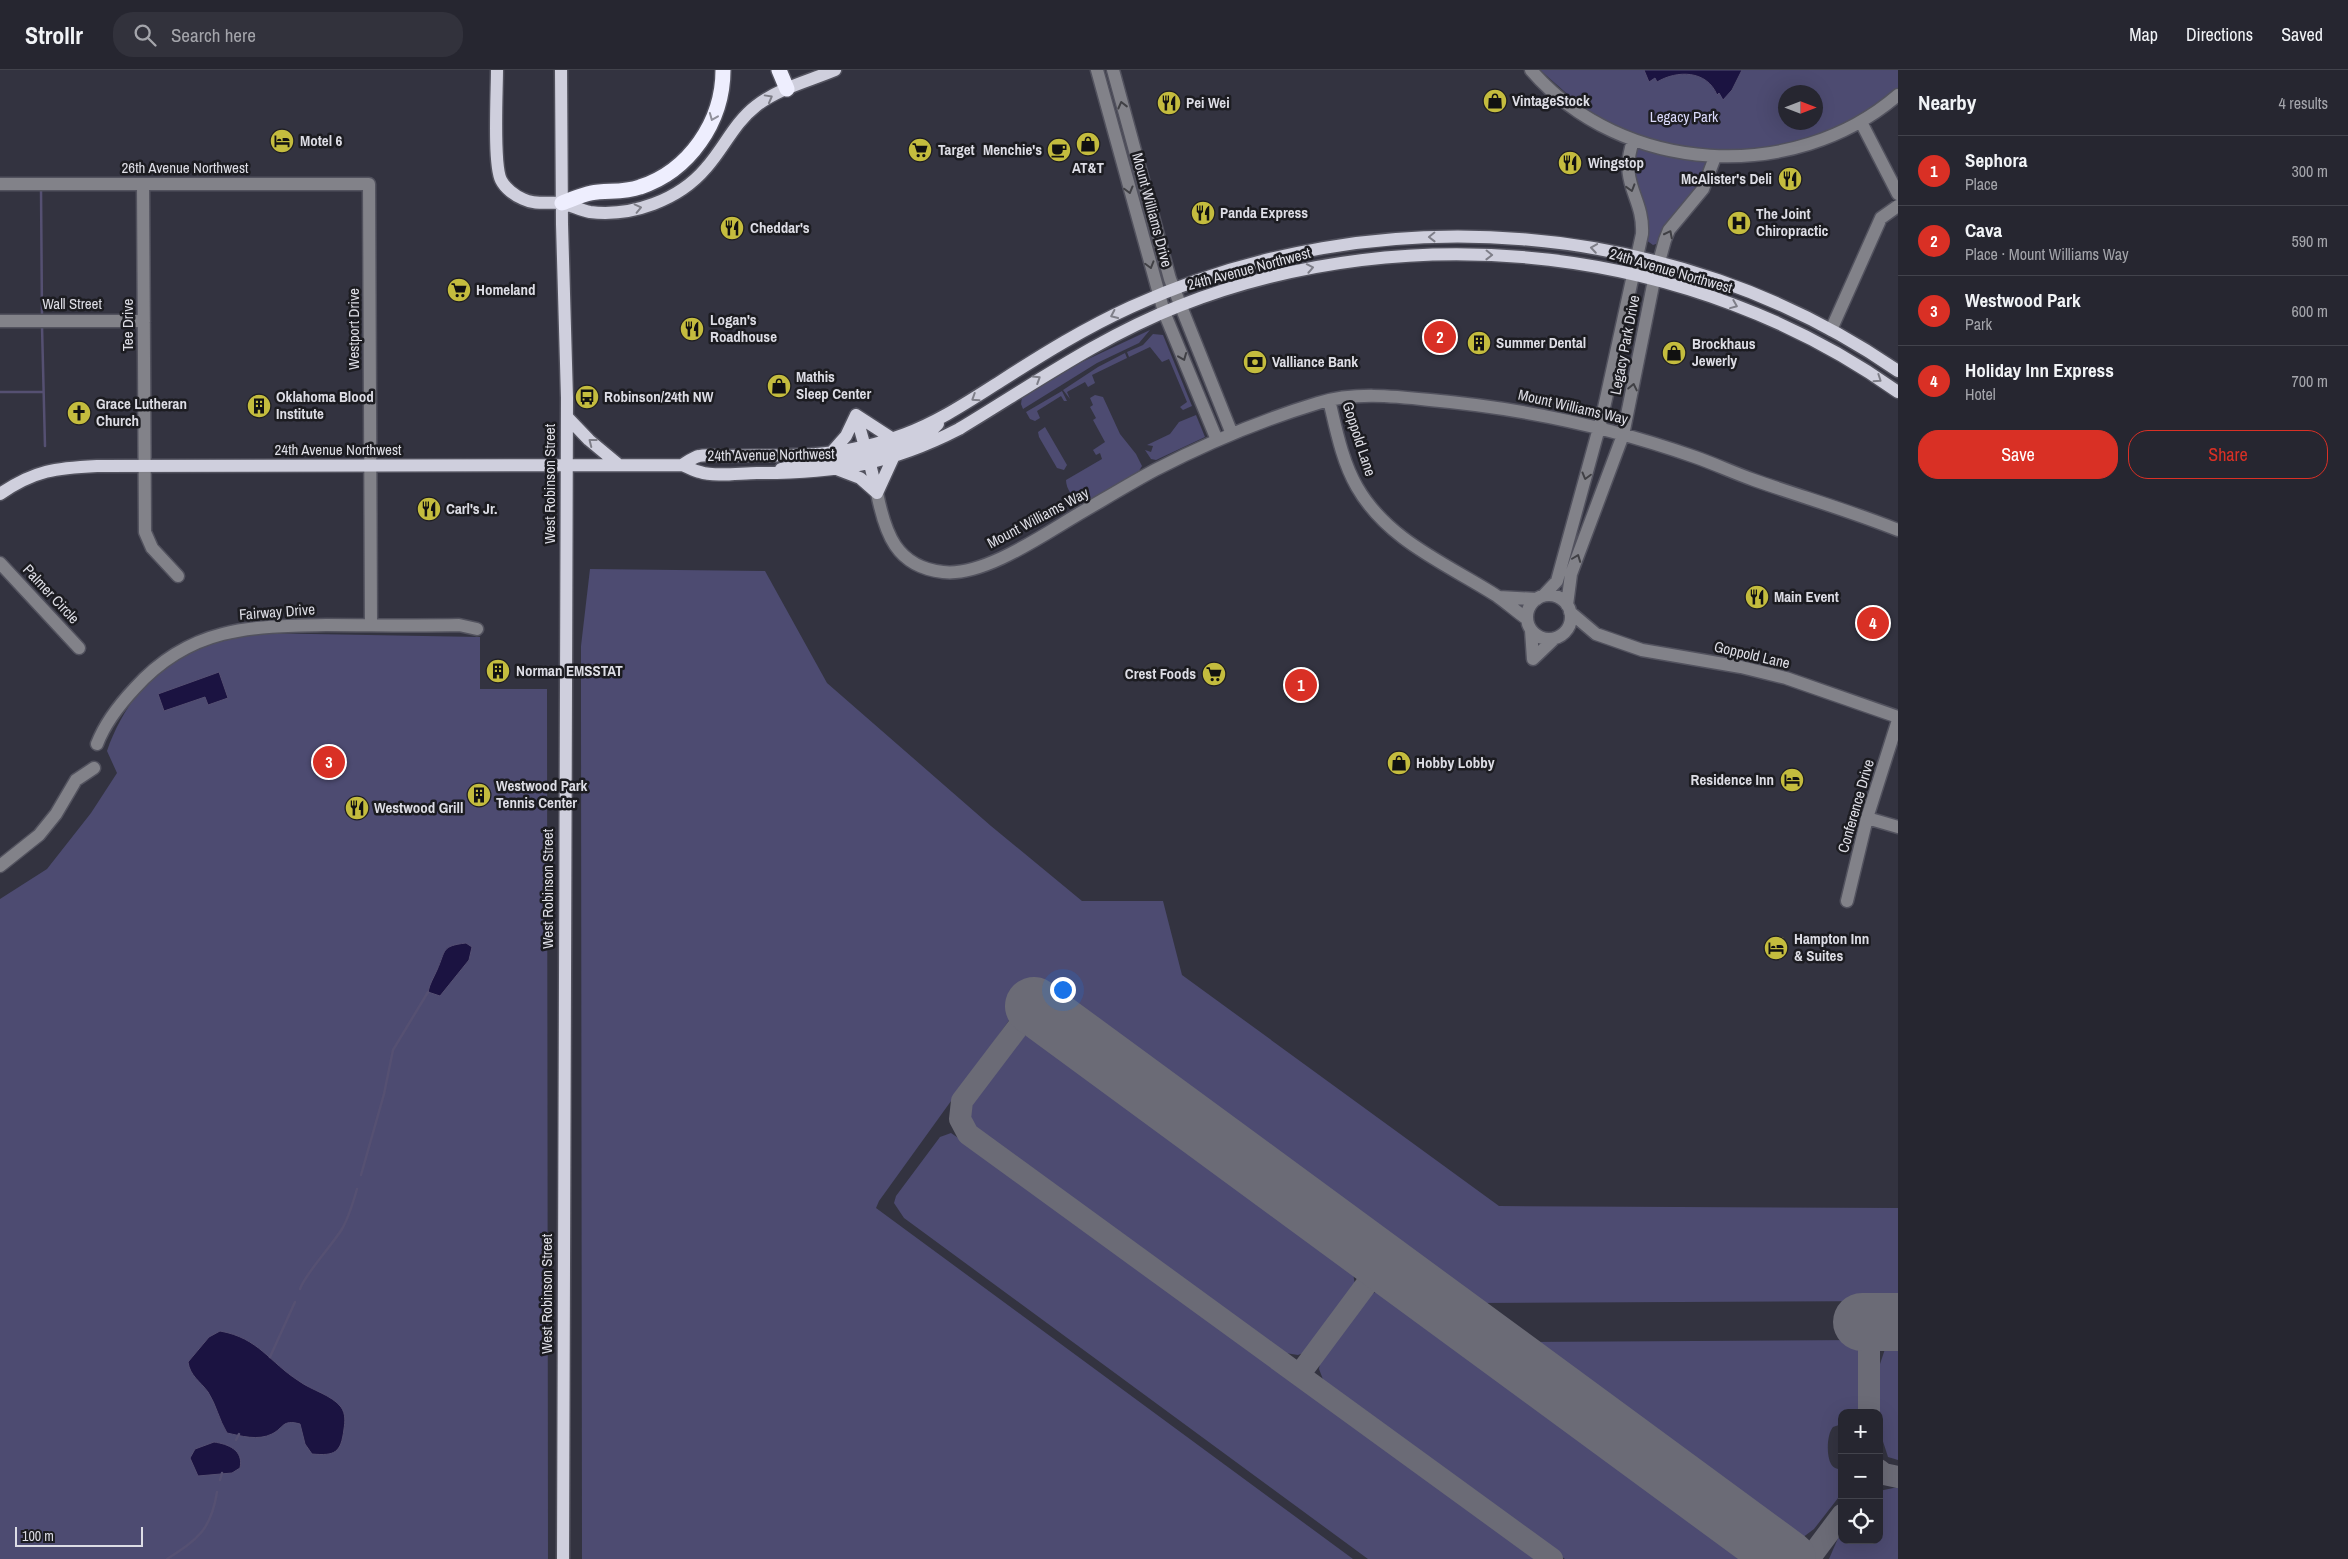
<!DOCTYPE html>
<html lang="en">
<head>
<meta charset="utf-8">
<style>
	body { margin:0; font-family:"Archivo Narrow",sans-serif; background:#32323c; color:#f1f3f6 }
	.controls { position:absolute; right:15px; bottom:15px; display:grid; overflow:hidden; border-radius:10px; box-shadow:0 5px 20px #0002 }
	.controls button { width:45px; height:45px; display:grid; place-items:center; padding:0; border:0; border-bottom:1px solid #42434c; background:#262630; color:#f1f3f6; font:25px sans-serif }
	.compass { position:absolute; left:1778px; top:15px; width:45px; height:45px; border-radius:50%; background:#262630; box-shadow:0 5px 20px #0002; rotate:90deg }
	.scale { position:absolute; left:15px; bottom:12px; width:128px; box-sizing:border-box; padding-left:5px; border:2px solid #dddde5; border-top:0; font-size:14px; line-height:18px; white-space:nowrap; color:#dddde5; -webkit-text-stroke:4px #1c1c21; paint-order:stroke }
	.you { position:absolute; left:1062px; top:919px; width:18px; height:18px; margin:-12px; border:4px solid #fff; border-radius:50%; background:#1a73e8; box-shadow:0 0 0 8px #1a73e833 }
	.badge { display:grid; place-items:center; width:32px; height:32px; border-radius:50%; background:#d93025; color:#fff; font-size:16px; font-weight:700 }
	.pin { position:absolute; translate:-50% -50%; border:2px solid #fff; box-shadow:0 1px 5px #0006 }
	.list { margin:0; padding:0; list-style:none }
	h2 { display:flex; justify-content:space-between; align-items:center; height:65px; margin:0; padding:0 20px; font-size:21px }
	h2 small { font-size:16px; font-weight:400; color:#a4a5ab }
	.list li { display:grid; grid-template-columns:32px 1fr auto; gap:15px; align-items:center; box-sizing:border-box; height:70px; padding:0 20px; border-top:1px solid #42434c }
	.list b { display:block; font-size:19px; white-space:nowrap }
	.list p { margin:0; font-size:16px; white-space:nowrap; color:#a4a5ab }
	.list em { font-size:16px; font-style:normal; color:#a4a5ab }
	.actions { display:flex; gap:10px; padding:15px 20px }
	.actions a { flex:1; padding:11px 0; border:1px solid #d93025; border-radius:20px; text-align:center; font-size:18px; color:#d93025 }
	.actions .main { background:#d93025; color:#fff }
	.icon { flex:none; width:28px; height:28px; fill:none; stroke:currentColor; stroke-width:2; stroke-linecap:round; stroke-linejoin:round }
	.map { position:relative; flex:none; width:1898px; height:1489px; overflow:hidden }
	header { display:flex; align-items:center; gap:30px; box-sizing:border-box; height:70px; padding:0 25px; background:#262630; border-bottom:1px solid #42434c }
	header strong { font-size:24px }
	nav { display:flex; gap:28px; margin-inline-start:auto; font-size:18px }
	.search { width:350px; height:45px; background:#32323c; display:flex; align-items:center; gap:12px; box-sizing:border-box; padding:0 18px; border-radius:20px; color:#a4a5ab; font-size:19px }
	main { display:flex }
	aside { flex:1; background:#262630 }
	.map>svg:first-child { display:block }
	.green { fill:#4d4b71; fill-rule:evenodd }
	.water { fill:#1b1341; stroke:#555072 }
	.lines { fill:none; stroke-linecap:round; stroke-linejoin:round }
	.stream { stroke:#555072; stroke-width:2.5 }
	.taxiway { stroke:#6b6b76; stroke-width:22 }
	.runway { stroke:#6b6b76; stroke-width:58 }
	.minor-casing { stroke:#52525e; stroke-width:15 }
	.major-casing { stroke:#52525e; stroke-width:15 }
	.highway-casing { stroke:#52525e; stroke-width:18 }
	.minor { stroke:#828289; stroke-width:12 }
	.major { stroke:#cfcfdd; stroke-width:12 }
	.highway { stroke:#eeeefe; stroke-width:15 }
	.oneway { stroke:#7e7e88 }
	.oneway2 { stroke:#404045 }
	.oneway3 { stroke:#90909b }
	.labels { text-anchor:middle; stroke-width:5; stroke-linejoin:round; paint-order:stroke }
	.poi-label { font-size:15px; font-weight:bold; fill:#dddde5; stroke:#1c1c21; text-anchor:start }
	.park-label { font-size:15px; fill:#dbdafb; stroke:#1c1c21 }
	.street-label { font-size:15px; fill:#dddde5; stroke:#1c1c21 }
</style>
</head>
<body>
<header>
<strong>Strollr</strong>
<div class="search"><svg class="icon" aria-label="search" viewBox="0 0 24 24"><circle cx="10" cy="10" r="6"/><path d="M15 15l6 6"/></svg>Search here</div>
<nav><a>Map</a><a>Directions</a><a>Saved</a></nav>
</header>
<main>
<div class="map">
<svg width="1898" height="1489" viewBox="0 0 1898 1489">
	<rect width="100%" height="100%" fill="#333340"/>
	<path class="green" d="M1540,0H1898V18C1844,63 1785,80 1715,81L1706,105L1659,173L1653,175L1646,170L1632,112L1635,88L1617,57L1582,37ZM1786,22H1816V52H1786Z
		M1150,260L1139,273L1097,293L1023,339L1021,334L1022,327L1052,306Z
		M1153,264L1163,265L1192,336L1183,340L1180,337L1187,332L1169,289L1162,292L1150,277L1129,287L1127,282L1143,275Z
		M1125,283L1127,288L1092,305L1095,313L1088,317L1085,312L1067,322L1070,329L1063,320L1098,297Z
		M1062,321L1067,331H1064L1061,326L1037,341L1040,348L1035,351L1030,349L1026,342Z
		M1095,325L1103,327L1120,364L1136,384L1142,396L1139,401L1090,431L1080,432C1073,428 1066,419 1066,410L1102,389L1100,383L1096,385L1093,380L1105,372L1093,350L1096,348L1090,337L1093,335L1090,328Z
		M1196,345L1205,367L1156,390L1151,389L1145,380L1151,382L1153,376L1147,375L1170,364L1179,352Z
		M1045,357L1067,395L1064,400L1057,398L1039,367L1038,362Z
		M590,499L765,501L827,613L991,756L1082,831H1163L1182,905L1499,1136L1898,1138V1231L1474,1233L1031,910L1009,942L1013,945L879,1131L876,1138L1353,1489H582L581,648V576Z
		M256,563L480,567V619H547L548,1489H0V829L47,799L91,743L117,703L107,681C121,640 151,598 192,581C212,572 235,569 256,563Z
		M1032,965L1041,966L1347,1190L1352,1197L1355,1215L1308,1281L1298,1285L1279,1282L971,1054L967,1044L970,1033L1014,972L1023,966Z
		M951,1063L973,1078L1537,1489H1368L904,1148L894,1133L896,1126L940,1067Z
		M1379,1221L1393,1223L1755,1489H1565L1324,1312L1319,1299L1321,1288C1332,1271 1359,1225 1379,1221Z
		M1860,1270L1861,1343H1842V1354L1833,1357C1827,1364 1826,1385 1831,1394C1833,1398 1838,1399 1842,1400V1423L1814,1459L1798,1471L1525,1272Z
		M1888,1270H1898V1390L1888,1387L1879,1359L1878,1343L1879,1297Z
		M1898,1417V1489H1829L1842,1459V1470H1879V1421Z"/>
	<path class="water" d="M1644,0H1742L1732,20L1723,30L1719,23L1717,25C1707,0 1677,0 1657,12L1655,8L1649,12Z
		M219,602L228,628L208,635L205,627L164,641L158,624Z
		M466,873L472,877L469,890L440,926L428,922C430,913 433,909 437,900C446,880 441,876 466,873Z
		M220,1261C259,1268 269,1292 299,1311C311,1320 332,1325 341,1337C346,1344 345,1352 344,1359C341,1383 335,1386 312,1384L305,1374L300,1354C282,1349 284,1358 272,1364C258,1371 241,1366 227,1363C219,1350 216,1334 208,1322C200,1311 190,1306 188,1292L209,1267Z
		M214,1372C228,1374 244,1380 240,1398L232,1403L198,1406L190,1388L195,1379Z"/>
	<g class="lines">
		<path class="stream" d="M41,118L42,248
			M42,256L45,376
			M0,322H43
			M361,1105L384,1024L393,980L428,922
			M300,1219C305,1204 333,1174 342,1159C349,1147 353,1133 357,1119
			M270,1287L295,1232
			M236,1370L239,1364
			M220,1410L222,1403
			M167,1489C198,1469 211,1460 217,1422"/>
		<path class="taxiway" d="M1034,936L962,1031L960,1049L968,1064L1552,1489
			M1299,1305L1383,1192
			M1869,1343V1257L1874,1252
			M1879,1400L1884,1404L1898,1407
			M1809,1489L1842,1445"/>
		<path class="runway" d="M1034,936L1787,1489
			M1862,1252H1898"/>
		<g class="minor-casing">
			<path id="minor" d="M1097,0L1164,242L1217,370
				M1113,0L1170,209L1232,364
				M1531,0C1622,105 1794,115 1898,25
				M1861,52L1898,124
				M0,114H369L371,554
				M143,114L145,462L152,478L178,506
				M0,251H144
				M1831,260L1881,148L1898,136
				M1329,330C1336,359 1342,391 1357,417C1388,471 1447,494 1497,526C1507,533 1517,542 1527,549
				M877,423C885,463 896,497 943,502C983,507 1043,465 1077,445C1103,430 1129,414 1155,400C1207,373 1262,350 1318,333C1353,322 1393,326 1430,330C1520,338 1610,357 1695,387C1715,394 1734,403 1754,410C1802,427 1851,441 1898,460
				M0,493L79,578
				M1527 547a22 22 0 1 1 44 0a22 22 0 1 1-44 0Z
				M1543,526L1557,511L1602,347L1642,164C1644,126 1618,115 1633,71
				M1499,527L1537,529
				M1567,535L1571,504L1623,365L1654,210L1665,170L1669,160L1703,119L1715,87
				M1570,542L1596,564L1642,580L1741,597L1786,608L1898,647
				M1531,560L1533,589L1555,568
				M97,674C105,653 119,635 135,618C190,557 250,556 326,555C371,555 415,556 459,555L477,559
				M1867,748L1898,757
				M0,796L39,765L56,744L76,710L94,698
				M1847,831L1867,748L1898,650"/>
		</g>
		<g class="major-casing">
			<path id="major" d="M497,0C497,22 493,94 501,110C505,118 515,126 523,129C535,135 548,132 561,133C571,135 580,140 590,142C632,147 679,130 706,98C724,78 734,53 756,36C779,18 809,11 835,0
				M561,0L562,154L567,328L563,1489
				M856,345L893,369
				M567,347L589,370L619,395
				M831,383L846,366L856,345
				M682,395C687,392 694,387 699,386C707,384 718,386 725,386C747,385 769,386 790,385C829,385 868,378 905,364C940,351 969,331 1001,311C1043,284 1085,258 1131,237C1376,125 1675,147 1898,301
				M781,399C807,392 836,395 861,385L865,377L856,345
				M839,400L860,408L877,423
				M877,423L870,394L871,388L876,384L926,366L938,354
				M877,423L893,388
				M0,424C35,400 56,398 97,396L682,395C688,397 694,401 700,402C714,407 741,403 757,403C835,403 889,395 959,359C1032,315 1100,267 1179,236C1413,144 1693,176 1898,322"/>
		</g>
		<g class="highway-casing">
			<path id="highway" d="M779,0L787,19
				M562,133C571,130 581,125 591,123C607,120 623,123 640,117C689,101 723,52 723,0"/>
		</g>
		<use href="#minor" class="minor"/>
		<use href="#major" class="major"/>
		<use href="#highway" class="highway"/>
	</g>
	<defs><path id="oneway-chevron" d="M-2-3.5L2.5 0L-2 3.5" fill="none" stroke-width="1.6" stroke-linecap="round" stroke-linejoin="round" transform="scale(1.25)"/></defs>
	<g class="oneway">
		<use href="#oneway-chevron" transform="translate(769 28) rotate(-29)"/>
		<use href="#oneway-chevron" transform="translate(638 138) rotate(-13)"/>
		<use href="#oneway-chevron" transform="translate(1432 167) rotate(179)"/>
		<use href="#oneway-chevron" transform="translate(1594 178) rotate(-171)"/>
		<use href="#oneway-chevron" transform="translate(1489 185) rotate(1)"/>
		<use href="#oneway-chevron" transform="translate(1310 198) rotate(-11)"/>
		<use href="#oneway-chevron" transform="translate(1734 235) rotate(22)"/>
		<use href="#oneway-chevron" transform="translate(1114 245) rotate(155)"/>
		<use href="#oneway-chevron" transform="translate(1037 309) rotate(-32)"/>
		<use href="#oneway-chevron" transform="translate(1878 309) rotate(34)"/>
		<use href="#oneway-chevron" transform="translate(975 328) rotate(147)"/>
		<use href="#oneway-chevron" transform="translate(592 372) rotate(-142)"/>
	</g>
	<g class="oneway2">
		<use href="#oneway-chevron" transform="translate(1122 35) rotate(-104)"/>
		<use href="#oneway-chevron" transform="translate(1631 118) rotate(73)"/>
		<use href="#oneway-chevron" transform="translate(1129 120) rotate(75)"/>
		<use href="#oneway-chevron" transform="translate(1669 164) rotate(-63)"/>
		<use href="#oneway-chevron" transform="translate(1150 195) rotate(74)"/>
		<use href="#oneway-chevron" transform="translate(1183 287) rotate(68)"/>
		<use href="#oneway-chevron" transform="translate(1633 317) rotate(-78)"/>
		<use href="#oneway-chevron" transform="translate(1586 406) rotate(105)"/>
		<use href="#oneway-chevron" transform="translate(1577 488) rotate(-69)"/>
	</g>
	<use class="oneway3" href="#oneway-chevron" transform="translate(713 47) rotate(112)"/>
	<defs>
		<g id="shop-disc" transform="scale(1.25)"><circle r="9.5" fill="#c4bc3e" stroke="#1c1c21"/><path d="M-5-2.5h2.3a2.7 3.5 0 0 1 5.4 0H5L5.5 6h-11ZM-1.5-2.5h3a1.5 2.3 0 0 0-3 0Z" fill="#111"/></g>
		<g id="restaurant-disc" transform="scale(1.25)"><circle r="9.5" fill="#c4bc3e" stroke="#1c1c21"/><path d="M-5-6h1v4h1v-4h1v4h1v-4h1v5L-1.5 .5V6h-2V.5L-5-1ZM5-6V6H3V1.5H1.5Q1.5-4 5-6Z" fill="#111"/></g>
		<g id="hotel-disc" transform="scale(1.25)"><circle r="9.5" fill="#c4bc3e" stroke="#1c1c21"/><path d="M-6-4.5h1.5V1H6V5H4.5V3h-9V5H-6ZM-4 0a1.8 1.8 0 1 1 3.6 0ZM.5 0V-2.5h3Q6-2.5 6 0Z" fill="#111"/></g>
		<g id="supermarket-disc" transform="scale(1.25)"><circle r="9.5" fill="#c4bc3e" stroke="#1c1c21"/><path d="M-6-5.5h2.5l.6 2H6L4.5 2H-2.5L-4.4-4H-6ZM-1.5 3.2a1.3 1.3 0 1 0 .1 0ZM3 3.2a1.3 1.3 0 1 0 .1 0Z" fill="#111"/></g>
		<g id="cafe-disc" transform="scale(1.25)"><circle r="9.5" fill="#c4bc3e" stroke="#1c1c21"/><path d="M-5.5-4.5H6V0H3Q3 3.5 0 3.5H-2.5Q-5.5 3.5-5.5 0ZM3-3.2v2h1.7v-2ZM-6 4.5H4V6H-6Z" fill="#111"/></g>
		<g id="hospital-disc" transform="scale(1.25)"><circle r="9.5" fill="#c4bc3e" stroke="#1c1c21"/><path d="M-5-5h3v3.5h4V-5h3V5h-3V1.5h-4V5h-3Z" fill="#111"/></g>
		<g id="building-disc" transform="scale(1.25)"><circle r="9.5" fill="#c4bc3e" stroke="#1c1c21"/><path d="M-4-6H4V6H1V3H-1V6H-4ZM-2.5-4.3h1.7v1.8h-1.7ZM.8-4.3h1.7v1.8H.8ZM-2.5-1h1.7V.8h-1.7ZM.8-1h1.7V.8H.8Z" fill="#111"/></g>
		<g id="bank-disc" transform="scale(1.25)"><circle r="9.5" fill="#c4bc3e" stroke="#1c1c21"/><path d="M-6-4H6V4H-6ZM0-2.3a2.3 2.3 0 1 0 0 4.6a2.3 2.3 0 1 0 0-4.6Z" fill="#111"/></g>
		<g id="bus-disc" transform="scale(1.25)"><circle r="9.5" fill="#c4bc3e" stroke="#1c1c21"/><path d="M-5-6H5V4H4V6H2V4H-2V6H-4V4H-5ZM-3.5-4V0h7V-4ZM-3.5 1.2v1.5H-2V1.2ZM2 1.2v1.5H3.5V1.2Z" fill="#111"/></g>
		<g id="church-disc" transform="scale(1.25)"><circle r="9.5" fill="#c4bc3e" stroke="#1c1c21"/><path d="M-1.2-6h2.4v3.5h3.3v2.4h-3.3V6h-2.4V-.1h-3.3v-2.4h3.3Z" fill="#111"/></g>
	</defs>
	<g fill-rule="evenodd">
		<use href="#shop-disc" x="1495" y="31"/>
		<use href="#restaurant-disc" x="1169" y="33"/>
		<use href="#hotel-disc" x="282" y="71"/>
		<use href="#shop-disc" x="1088" y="74"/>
		<use href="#supermarket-disc" x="920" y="80"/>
		<use href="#cafe-disc" x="1059" y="80"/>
		<use href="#restaurant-disc" x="1570" y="93"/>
		<use href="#restaurant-disc" x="1790" y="109"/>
		<use href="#restaurant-disc" x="1203" y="143"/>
		<use href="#hospital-disc" x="1739" y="153"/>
		<use href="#restaurant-disc" x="732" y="158"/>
		<use href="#supermarket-disc" x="459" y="220"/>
		<use href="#restaurant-disc" x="692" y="259"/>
		<use href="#building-disc" x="1479" y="273"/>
		<use href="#shop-disc" x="1674" y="283"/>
		<use href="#bank-disc" x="1255" y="292"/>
		<use href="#shop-disc" x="779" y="316"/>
		<use href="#bus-disc" x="587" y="327"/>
		<use href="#building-disc" x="259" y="336"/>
		<use href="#church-disc" x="79" y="343"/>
		<use href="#restaurant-disc" x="429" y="439"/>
		<use href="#restaurant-disc" x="1757" y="527"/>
		<use href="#building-disc" x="498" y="601"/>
		<use href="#supermarket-disc" x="1214" y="604"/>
		<use href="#shop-disc" x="1399" y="693"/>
		<use href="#hotel-disc" x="1792" y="710"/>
		<use href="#building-disc" x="479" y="725"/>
		<use href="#restaurant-disc" x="357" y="738"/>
		<use href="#hotel-disc" x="1776" y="878"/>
	</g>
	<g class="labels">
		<g class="poi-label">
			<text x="1512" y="36">VintageStock</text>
			<text x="1186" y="38">Pei Wei</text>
			<text x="300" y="76">Motel 6</text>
			<text x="938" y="85">Target</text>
			<text x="1042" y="85" text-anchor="end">Menchie's</text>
			<text x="1588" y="98">Wingstop</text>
			<text x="1088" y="103" text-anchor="middle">AT&amp;T</text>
			<text x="1772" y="114" text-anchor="end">McAlister's Deli</text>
			<text x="1220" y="148">Panda Express</text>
			<text x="1756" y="149">The Joint<tspan x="1756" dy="17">Chiropractic</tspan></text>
			<text x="750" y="163">Cheddar's</text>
			<text x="476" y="225">Homeland</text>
			<text x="710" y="255">Logan's<tspan x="710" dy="17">Roadhouse</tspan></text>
			<text x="1496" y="278">Summer Dental</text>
			<text x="1692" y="279">Brockhaus<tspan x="1692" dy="17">Jewerly</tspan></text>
			<text x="1272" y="297">Valliance Bank</text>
			<text x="796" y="312">Mathis<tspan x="796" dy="17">Sleep Center</tspan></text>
			<text x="276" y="332">Oklahoma Blood<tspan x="276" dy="17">Institute</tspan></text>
			<text x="604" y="332">Robinson/24th NW</text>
			<text x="96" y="339">Grace Lutheran<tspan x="96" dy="17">Church</tspan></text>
			<text x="446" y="444">Carl's Jr.</text>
			<text x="1774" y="532">Main Event</text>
			<text x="516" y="606">Norman EMSSTAT</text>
			<text x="1196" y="609" text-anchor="end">Crest Foods</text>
			<text x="1416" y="698">Hobby Lobby</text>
			<text x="1774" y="715" text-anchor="end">Residence Inn</text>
			<text x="496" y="721">Westwood Park<tspan x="496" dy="17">Tennis Center</tspan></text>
			<text x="374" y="743">Westwood Grill</text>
			<text x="1794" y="874">Hampton Inn<tspan x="1794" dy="17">&amp; Suites</tspan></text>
		</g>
		<g class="park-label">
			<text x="1684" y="52">Legacy Park</text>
		</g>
		<g class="street-label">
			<text x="185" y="103">26th Avenue Northwest</text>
			<text transform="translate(1152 140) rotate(75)" y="5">Mount Williams Drive</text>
			<text transform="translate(1249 199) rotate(-15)" y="5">24th Avenue Northwest</text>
			<text transform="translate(1671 201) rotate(16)" y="5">24th Avenue Northwest</text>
			<text x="72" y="239">Wall Street</text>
			<text transform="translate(128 255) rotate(-90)" y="5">Tee Drive</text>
			<text transform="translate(354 259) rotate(-90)" y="5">Westport Drive</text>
			<text transform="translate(1625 275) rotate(-79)" y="5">Legacy Park Drive</text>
			<text transform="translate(1573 337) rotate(13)" y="5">Mount Williams Way</text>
			<text transform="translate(1359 369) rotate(72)" y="5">Goppold Lane</text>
			<text x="338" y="385">24th Avenue Northwest</text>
			<text transform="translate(771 385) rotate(-1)" y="5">24th Avenue Northwest</text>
			<text transform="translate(550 414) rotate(-90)" y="5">West Robinson Street</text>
			<text transform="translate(1038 448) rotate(-28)" y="5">Mount Williams Way</text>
			<text transform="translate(51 524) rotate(47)" y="5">Palmer Circle</text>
			<text transform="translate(277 542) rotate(-4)" y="5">Fairway Drive</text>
			<text transform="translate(1752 585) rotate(13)" y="5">Goppold Lane</text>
			<text transform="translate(1856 736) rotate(-74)" y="5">Conference Drive</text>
			<text transform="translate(548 819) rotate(-90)" y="5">West Robinson Street</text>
			<text transform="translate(547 1224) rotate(-90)" y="5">West Robinson Street</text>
		</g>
	</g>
</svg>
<div class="controls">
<button>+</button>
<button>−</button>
<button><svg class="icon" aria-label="locate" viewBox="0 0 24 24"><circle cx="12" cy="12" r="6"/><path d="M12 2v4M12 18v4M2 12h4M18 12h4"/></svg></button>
</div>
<svg class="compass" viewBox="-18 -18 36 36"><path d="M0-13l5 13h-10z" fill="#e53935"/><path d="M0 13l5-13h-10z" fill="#a4a5ab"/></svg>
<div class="scale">100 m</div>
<div class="you"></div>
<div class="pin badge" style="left:1301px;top:615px">1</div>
<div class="pin badge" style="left:1440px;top:267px">2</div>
<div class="pin badge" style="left:329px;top:692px">3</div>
<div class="pin badge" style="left:1873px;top:553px">4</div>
</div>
<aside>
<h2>Nearby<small>4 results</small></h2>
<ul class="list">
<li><span class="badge">1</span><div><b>Sephora</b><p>Place</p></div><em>300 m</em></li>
<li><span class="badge">2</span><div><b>Cava</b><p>Place · Mount Williams Way</p></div><em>590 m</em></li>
<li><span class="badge">3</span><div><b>Westwood Park</b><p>Park</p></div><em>600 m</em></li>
<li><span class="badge">4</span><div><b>Holiday Inn Express</b><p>Hotel</p></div><em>700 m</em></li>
</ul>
<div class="actions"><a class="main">Save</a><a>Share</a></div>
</aside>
</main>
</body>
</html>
